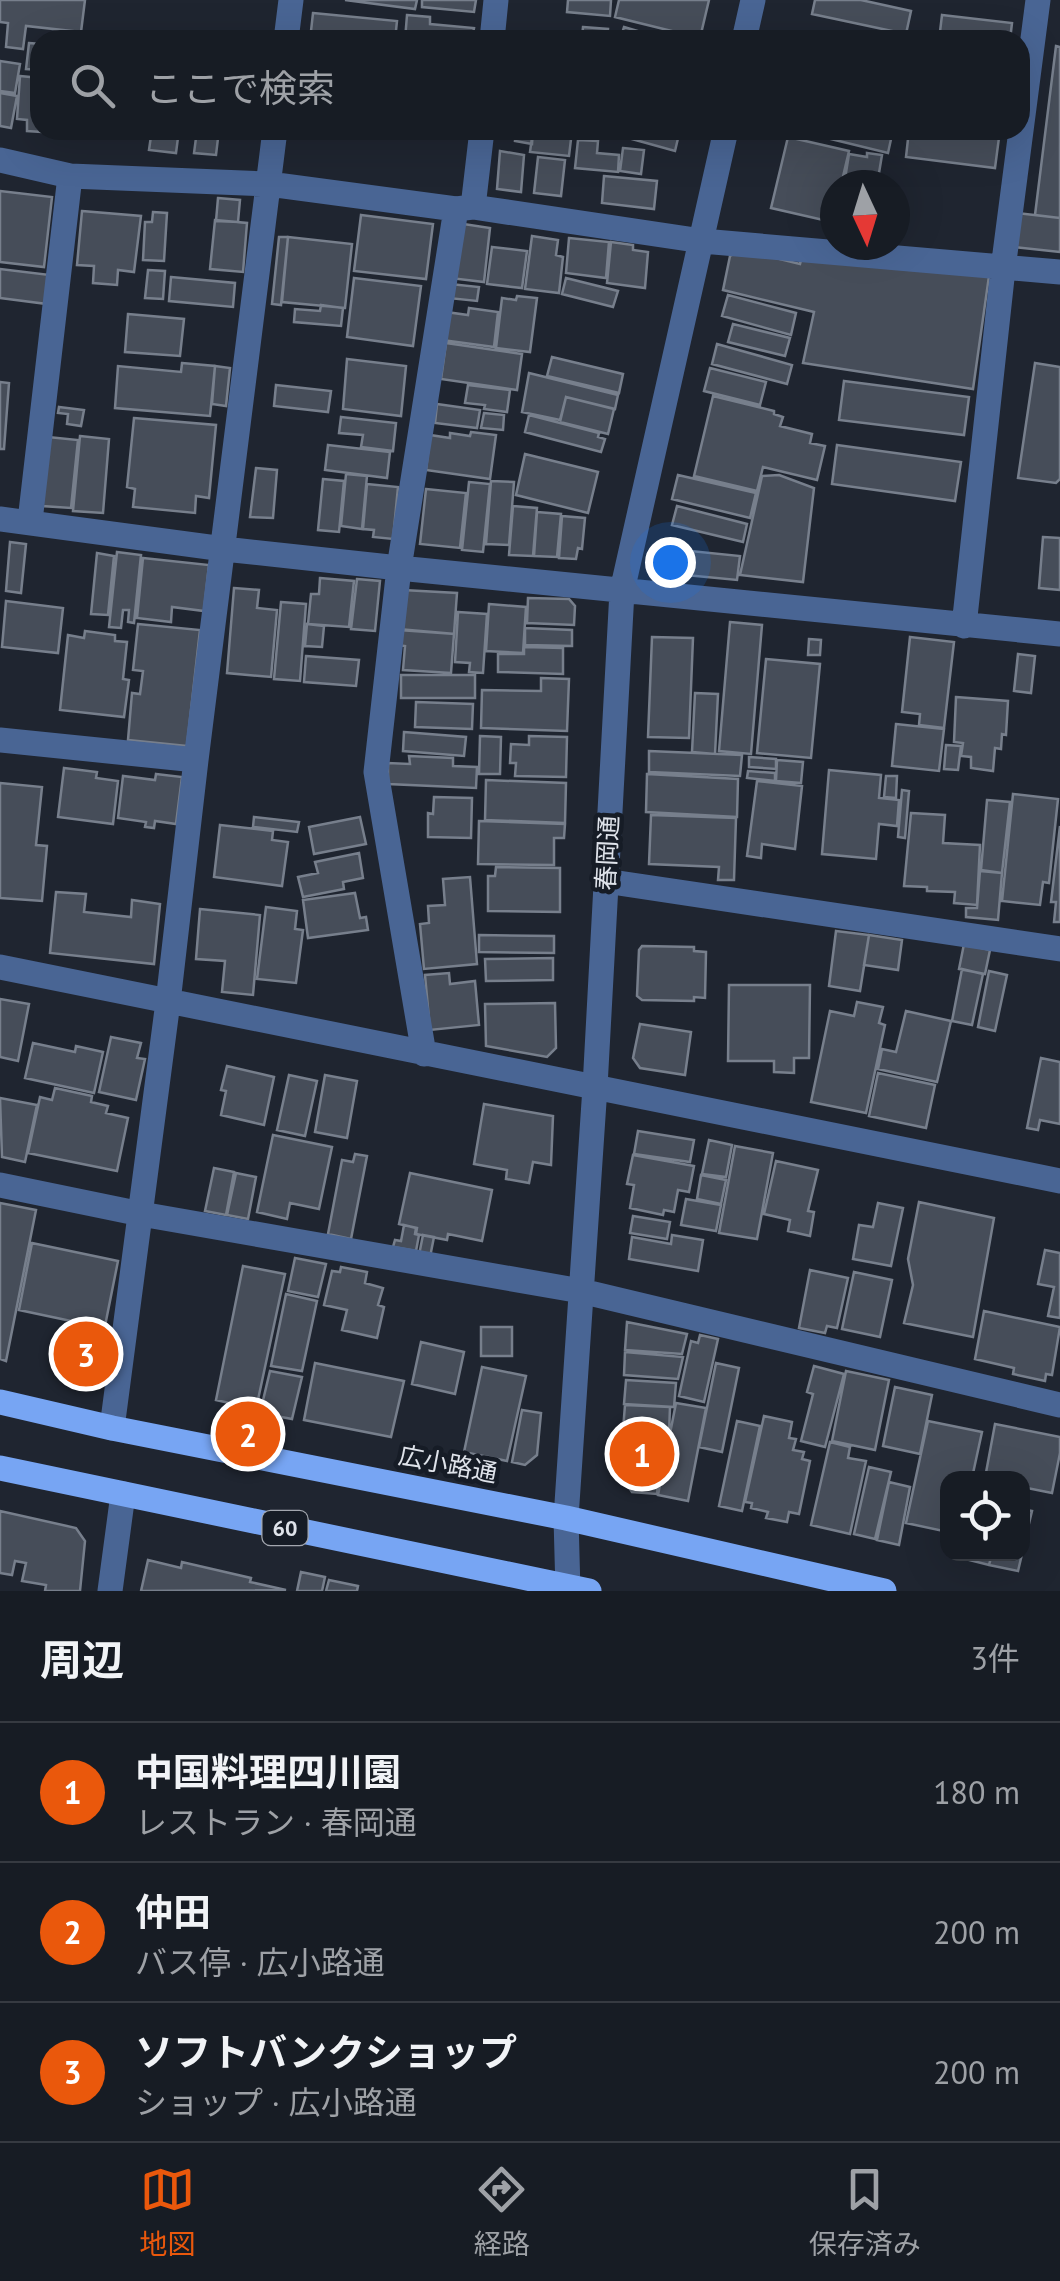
<!DOCTYPE html>
<html lang="ja">
<head>
<meta charset="utf-8">
<style>
	body { margin:0; font-family:"PT Sans","Noto Sans JP",sans-serif; background:#242931; color:#f1f3f6 }
	.controls { position:absolute; right:30px; bottom:30px; display:grid; overflow:hidden; border-radius:20px; box-shadow:0 10px 40px #0002 }
	.controls button { width:90px; height:90px; display:grid; place-items:center; padding:0; border:0; border-bottom:2px solid #363a41; background:#171c24; color:#f1f3f6; font:50px sans-serif }
	.compass { position:absolute; left:820px; top:170px; width:90px; height:90px; border-radius:50%; background:#171c24; box-shadow:0 10px 40px #0002; rotate:176deg }
	.you { position:absolute; left:670px; top:562px; width:35px; height:35px; margin:-25px; border:8px solid #fff; border-radius:50%; background:#1a73e8; box-shadow:0 0 0 15px #1a73e833 }
	.badge { display:grid; place-items:center; width:65px; height:65px; border-radius:50%; background:#ea580c; color:#fff; font-size:32px; font-weight:700 }
	.pin { position:absolute; translate:-50% -50%; border:5px solid #fff; box-shadow:0 2px 10px #0006 }
	.list { margin:0; padding:0; list-style:none }
	h2 { display:flex; justify-content:space-between; align-items:center; height:130px; margin:0; padding:0 40px; font-size:42px }
	h2 small { font-size:32px; font-weight:400; color:#9ea1a6 }
	.list li { display:grid; grid-template-columns:65px 1fr auto; gap:30px; align-items:center; box-sizing:border-box; height:140px; padding:0 40px; border-top:2px solid #363a41 }
	.list b { display:block; font-size:38px; white-space:nowrap }
	.list p { margin:0; font-size:32px; white-space:nowrap; color:#9ea1a6 }
	.list em { font-size:32px; font-style:normal; color:#9ea1a6 }
	.icon { flex:none; width:55px; height:55px; fill:none; stroke:currentColor; stroke-width:2; stroke-linecap:round; stroke-linejoin:round }
	.map { position:relative; flex:none; width:1060px; height:1591px; overflow:hidden }
	.search { position:absolute; background:#171c24; box-shadow:0 10px 40px #0002; left:30px; right:30px; top:30px; height:110px; display:flex; align-items:center; gap:25px; box-sizing:border-box; padding:0 35px; border-radius:30px; color:#9ea1a6; font-size:38px }
	.sheet { height:550px; background:#171c24 }
	nav { display:flex; justify-content:space-around; align-items:center; box-sizing:border-box; height:140px; border-top:2px solid #363a41; background:#171c24; font-size:28px; color:#9ea1a6 }
	nav a { display:grid; justify-items:center; gap:5px }
	nav .on { color:#ea580c }
	.map>svg:first-child { display:block }
	.building { fill:#464d59; stroke:#777f8c; stroke-width:2.5 }
	.lines { fill:none; stroke-linecap:round; stroke-linejoin:round }
	.minor { stroke:#496594; stroke-width:25 }
	.major { stroke:#77a5f3; stroke-width:25 }
	.labels { text-anchor:middle; stroke-width:9; stroke-linejoin:round; paint-order:stroke }
	.shield { fill:#161c26; stroke:#a3a7af; stroke-width:2.5 }
	.shield-label { font-size:22px; font-weight:bold; fill:#dfe3ea }
	.street-label { font-size:25px; fill:#dfe3ea; stroke:#161c26 }
</style>
</head>
<body>
<div class="map">
<svg width="1060" height="1591" viewBox="0 0 1060 1591">
	<rect width="100%" height="100%" fill="#1f2530"/>
	<path class="building" d="M0,0H85L81,32L26,26L23,49L6,47L8,23L0,22Z
		M345,0H417L415,9Z
		M422,0H476L474,12L422,7Z
		M568,0H611L610,16L567,12Z
		M619,0H709L700,38L615,17Z
		M815,0H861L911,11L906,34L812,14Z
		M313,13L397,21L395,40H310Z
		M407,15L430,17V24L474,28L472,40H405Z
		M942,15L1012,23L1010,40H939Z
		M583,27L608,29L607,40H571L572,36L582,37Z
		M624,27L668,40H620Z
		M520,34L566,37V40H520Z
		M29,43L40,44V70L26,69Z
		M1056,46L1060,47V218L1035,215Z
		M0,61L20,64L15,93L0,91Z
		M20,76L40,78V130H57V133L27,131V120L17,119Z
		M0,93L17,96L11,128L0,126Z
		M126,130H179L176,153L149,150L151,136L126,133Z
		M183,130H219L216,155L194,153L196,138L183,137Z
		M516,130H533L532,144L515,141Z
		M533,130L572,131L569,156L530,152Z
		M615,130H680L675,151L614,134Z
		M794,130H893L888,153Z
		M909,130H1000L995,168L906,157Z
		M788,137L849,151L841,185H835V208L832,222L771,208Z
		M578,140L598,141L597,153L619,155L618,172L575,168Z
		M623,148L644,150L641,174L620,171Z
		M500,151L524,155L521,192L497,189Z
		M867,153L882,155L877,185H844L849,154L867,157Z
		M538,157L565,160L561,196L534,193Z
		M604,176L657,181L654,209L602,203Z
		M0,191L52,197L44,267L0,262Z
		M218,198L240,200L238,222L216,221Z
		M82,211L141,216L134,272L118,270L117,285L93,283L94,266L77,265Z
		M153,212L167,213L164,261L143,260L145,222H152Z
		M1017,213L1060,218V252L1013,247Z
		M361,215L433,224L426,279L354,271Z
		M215,220L247,223L243,272L210,269Z
		M457,223L490,228L484,282L450,278Z
		M532,236L558,240L556,255L563,257L559,293L525,289Z
		M279,237H288L281,305L272,304Z
		M288,237L352,244L345,308L282,302Z
		M569,238L609,242L606,278L566,273Z
		M611,242L633,245V250L648,252L645,288L607,283Z
		M492,247L527,251L522,288L487,284Z
		M742,250L800,264L802,257L989,276L973,389L803,363L814,312L723,290L730,256Z
		M0,269L50,275L47,304L0,298Z
		M148,270L165,271L163,299L145,298Z
		M171,277L235,283L233,307L169,301Z
		M354,278L421,286L413,346L347,337Z
		M566,278L618,291L613,307L562,294Z
		M450,284L479,287L477,301L448,298Z
		M728,295L796,313L791,335L722,316Z
		M517,296L537,298L530,352L496,348L502,298L516,300Z
		M321,305L343,308L341,326L294,322L295,309L320,311Z
		M469,308L498,312L494,347L442,340L446,312L468,315Z
		M128,314L184,319L180,356L125,352Z
		M733,324L790,338L785,356L728,342Z
		M446,343L522,354L517,390L441,379Z
		M717,344L792,365L787,384L712,364Z
		M552,357L623,374L619,393L547,376Z
		M347,359L406,366L401,416L343,409Z
		M182,363L215,366L210,416L115,408L118,366L181,372Z
		M1035,363L1060,367V479L1056,483L1018,478Z
		M215,366L230,368L226,406L212,404Z
		M710,368L766,382L760,405L704,391Z
		M529,373L618,395L615,409L566,397L560,420L522,412Z
		M844,381L969,397L964,435L839,420Z
		M0,382L9,383L4,449H0Z
		M276,385L331,391L328,412L274,406Z
		M468,385L510,390L507,412L484,409L485,405L465,403Z
		M713,396L774,411V414L783,417L780,426L812,434L810,443L825,446L817,480L763,467L757,491L694,476Z
		M566,397L614,409L608,434L560,422Z
		M437,404L480,410L477,428L435,423Z
		M59,407L84,410L81,426L67,424L68,414L58,413Z
		M484,413L504,415L503,430L481,428Z
		M529,415L599,433L598,437L605,439L601,452L525,432Z
		M341,417L396,423L393,451L361,447L363,435L339,433Z
		M134,418L216,425L209,498L196,496L195,513L133,507L135,489L127,487Z
		M471,432L496,435L490,479L426,470L430,435L450,438V433L470,436Z
		M80,436L109,439L103,513L73,511Z
		M48,437L78,440L71,508L42,506Z
		M328,445L390,452L387,478L325,470Z
		M837,445L961,462L955,501L832,484Z
		M525,454L598,472L588,513L516,495Z
		M256,468L277,470L273,518L250,517Z
		M346,474L367,476L362,529L341,526Z
		M678,475L756,493L750,518L672,499Z
		M779,475L814,488L803,582L740,575L762,476Z
		M323,479L344,481L339,532L318,530Z
		M491,481L514,482L509,545L486,544Z
		M469,482L490,484L483,552L462,550Z
		M367,484L398,487L393,539L373,537L374,530L363,529Z
		M426,489L466,493L460,548L420,544Z
		M513,506L537,508L533,556L509,555Z
		M677,506L747,524L743,542L672,525Z
		M537,512L561,514L557,557L534,556Z
		M562,516L585,518L582,549L578,548L576,559L559,558Z
		M1043,537L1060,538V590L1039,588Z
		M10,542L26,544L21,593L6,591Z
		M661,548L740,556L737,580L665,573L660,562Z
		M117,552L141,555L134,623L128,622L129,610H123L121,628L109,627Z
		M97,553L114,556L108,615L91,614Z
		M143,558L209,565L204,611L172,607L171,622L137,618Z
		M320,578L354,581L349,627L308,624L311,594H319Z
		M357,579L380,581L375,631L351,629Z
		M234,588L259,590L257,608L277,610L271,677L227,673Z
		M403,590L457,593L454,634L400,630Z
		M528,598L569,599L575,606L574,625L527,623Z
		M6,601L63,608L58,653L2,647Z
		M281,602L306,604L300,681L274,679Z
		M489,604L526,607L523,653L486,651Z
		M458,612L487,614L483,673L469,672L470,663L455,662Z
		M730,622L762,625L751,754L719,751Z
		M138,624L200,630L187,746L128,740L132,693L140,694L143,671L133,670Z
		M307,624L324,626L322,647L305,646Z
		M525,628L572,630V646L525,645Z
		M398,629L454,634L451,673L403,670L405,646L397,645Z
		M85,631L115,635V641L127,642L123,679L129,680L124,717L60,710L68,635L84,638Z
		M652,637L693,638L689,738L648,737Z
		M910,637L954,642L944,728L919,725L920,714L902,712Z
		M809,639L821,640L820,655H808Z
		M524,647L563,648V674L498,672V654H524Z
		M1018,654L1035,656L1031,693L1014,691Z
		M306,656L359,660L356,686L304,682Z
		M766,659L820,664L811,758L757,753Z
		M401,675H475V698H401Z
		M541,678L569,679L567,731L481,728L482,690L541,691Z
		M695,693L718,694L715,754L692,752Z
		M956,697L1008,701L1006,735L1002,734L1001,749L995,748L993,771L971,768V757L961,756L963,743L954,742Z
		M416,702L473,704L472,729L415,727Z
		M896,724L944,729L939,771L892,766Z
		M404,732L466,737L464,756L403,751Z
		M480,736L501,737L500,774H479Z
		M529,736L567,737L566,777L515,776L516,763H510L511,744L529,745Z
		M946,745L961,746L958,770L944,769Z
		M649,751L742,755L740,776L649,772Z
		M409,756L453,758V766L477,767L476,788L388,784V763L410,764Z
		M749,757L776,759V769L749,767Z
		M777,760L803,762L801,783L776,781Z
		M64,768L97,772L96,778L118,781L113,824L58,817Z
		M829,770L881,775L879,798L899,800L897,826L879,824L876,859L822,854Z
		M748,771L775,773V781L747,778Z
		M156,774L182,777L176,824L155,821L154,828L145,827L146,822L118,818L123,776L155,780Z
		M647,774L738,779L737,817L646,812Z
		M886,776H897L896,798L884,797Z
		M486,780L566,783L565,823L485,820Z
		M757,781L802,786L795,849L762,844L761,858L747,856Z
		M0,783L42,787L36,845L47,846L42,901L0,898Z
		M902,790L909,791L905,838L898,837Z
		M1013,794L1058,799L1049,883L1043,882L1040,905L1002,901Z
		M434,797L472,798L471,838L428,837V813L433,814Z
		M987,800L1010,802L1002,873L981,870Z
		M911,813L945,815L943,843L980,845L977,905L954,903L955,892L927,891V887L904,886Z
		M651,815L736,818L734,880H718L719,867L649,864Z
		M254,817L299,822L297,832L253,827Z
		M360,817L366,844L314,854L309,827Z
		M479,821L565,824L564,838H554V865L478,864Z
		M220,825L273,831L272,840L288,842L282,886L214,877Z
		M1060,826V922H1054L1056,902H1051Z
		M359,853L363,878L343,882L344,889L303,897L298,877L318,873L315,862Z
		M496,867L560,868V912L488,911V876H495Z
		M980,871L1002,873L998,920L966,917V908H977Z
		M470,877L477,964L424,969L420,924L429,923L428,906L445,905L443,879Z
		M56,892L86,894L84,912L131,917L132,900L160,904L154,964L50,953Z
		M355,893L360,918L366,917L368,930L308,938L303,900Z
		M266,907L297,911L295,929L303,930L296,983L257,979Z
		M200,909L260,915L253,995L222,992L225,961L196,959Z
		M836,931L869,935L860,991L829,986Z
		M479,935L554,936V953L479,952Z
		M869,935L902,940L898,970L864,965Z
		M964,944L990,950L985,974L959,969Z
		M642,946L694,947V951L706,952L705,998L694,997V1001L642,1000L637,996L639,950Z
		M553,958V980L486,981L485,959Z
		M962,969L983,974L972,1025L952,1021Z
		M989,971L1007,975L995,1031L978,1027Z
		M449,973L450,984L475,981L479,1025L430,1030L425,975Z
		M729,985H810L809,1058H794V1073L774,1072V1061H728Z
		M0,999L29,1004L18,1061L0,1057Z
		M857,1002L883,1007L879,1023L885,1025L866,1113L811,1102L830,1011L854,1016Z
		M555,1003L556,1048L547,1057L486,1046L485,1004Z
		M906,1011L951,1021L937,1082L878,1069L882,1049L896,1052Z
		M640,1024L691,1032L685,1075L640,1068L633,1058Z
		M111,1037L141,1043L137,1058L145,1059L136,1100L99,1092Z
		M33,1043L75,1052L76,1046L103,1052L94,1093L25,1078Z
		M1041,1058L1060,1062V1124L1040,1120L1038,1130L1027,1128Z
		M227,1066L274,1077L264,1125L221,1115L226,1091L221,1090Z
		M878,1073L935,1085L926,1128L869,1116Z
		M289,1075L317,1081L305,1136L277,1130Z
		M325,1075L357,1081L347,1138L315,1132Z
		M55,1088L92,1096L91,1102L108,1106L106,1113L128,1118L117,1171L28,1153L40,1097L52,1100Z
		M0,1098L37,1105L25,1162L2,1157Z
		M484,1104L553,1116L551,1165L533,1162L529,1183L506,1179L507,1170L474,1164Z
		M638,1131L694,1140L690,1162L634,1154Z
		M273,1135L332,1147L319,1209L290,1203L287,1219L257,1212Z
		M709,1140L732,1145L726,1177L702,1174Z
		M735,1146L773,1153L757,1239L719,1233Z
		M355,1154L367,1156L351,1239L328,1234L342,1160L353,1162Z
		M633,1155L694,1166L689,1192L678,1190L674,1212L664,1210L663,1215L630,1208L634,1185L627,1184Z
		M776,1161L818,1170L808,1211L814,1212L810,1236L788,1231L790,1220L764,1214Z
		M214,1168L234,1172L226,1215L205,1211Z
		M236,1173L256,1177L248,1219L227,1215Z
		M410,1173L492,1190L482,1241L448,1234L447,1240L416,1234L417,1228L399,1224Z
		M701,1175L726,1180L721,1204L697,1199Z
		M686,1199L721,1205L716,1231L681,1225Z
		M919,1202L994,1218L973,1337L904,1323L913,1285L908,1259Z
		M0,1203L36,1210L6,1361L0,1359Z
		M878,1203L903,1208L891,1266L853,1259L859,1225L873,1227Z
		M633,1216L670,1222L667,1239L630,1233Z
		M404,1225L416,1228L415,1234L419,1235L416,1251L393,1247L395,1240L401,1241Z
		M423,1235L434,1237L430,1257L419,1255Z
		M672,1235L703,1240L698,1271L629,1259L632,1237L671,1244Z
		M32,1243L118,1261L103,1336L86,1333L84,1340L68,1337L71,1321L19,1310Z
		M1045,1250L1060,1253V1318L1048,1316L1054,1287L1038,1284Z
		M295,1258L326,1264L318,1297L288,1291Z
		M243,1266L285,1274L256,1409L216,1400Z
		M341,1267L367,1272L365,1283L383,1288L378,1305L384,1307L377,1338L342,1330L347,1310L324,1305L332,1271L340,1272Z
		M810,1270L848,1278L837,1328L827,1326L825,1333L799,1328Z
		M854,1272L892,1280L880,1337L842,1329Z
		M286,1294L317,1301L302,1371L271,1366Z
		M984,1311L1060,1327L1052,1375L1046,1374L1045,1381L1013,1374L1014,1368L975,1359Z
		M627,1322L687,1334L682,1354L625,1350Z
		M481,1327H512V1356H481Z
		M700,1335L718,1339L704,1402L679,1396L691,1341L698,1343Z
		M421,1342L464,1352L455,1394L412,1384Z
		M625,1352L683,1357L678,1379L624,1375Z
		M315,1363L404,1381L391,1437L304,1420Z
		M716,1363L739,1368L722,1452L699,1447Z
		M814,1366L844,1374L825,1447L801,1441L813,1394L807,1392Z
		M482,1367L526,1376L507,1461L464,1452Z
		M270,1371L302,1377L292,1419L260,1413Z
		M846,1371L889,1380L875,1450L832,1441Z
		M626,1380L676,1383L674,1407L624,1404Z
		M895,1387L932,1395L920,1454L883,1446Z
		M676,1403L706,1408L688,1501L658,1495Z
		M625,1405L670,1407L669,1433L623,1430Z
		M522,1410L541,1413L537,1455L525,1465L512,1462Z
		M764,1416L792,1422L789,1438L796,1439L793,1450L804,1452L802,1459L810,1461L799,1514L789,1512L787,1522L766,1518L768,1512L751,1508L752,1503L745,1502Z
		M737,1421L760,1426L742,1511L719,1506Z
		M928,1421L982,1432L972,1478H948V1532L906,1523Z
		M995,1424L1060,1437V1453L1052,1493L1022,1487V1478H985Z
		M624,1431L666,1435L665,1451L622,1447Z
		M830,1442L850,1447L848,1458L866,1461L850,1534L811,1525Z
		M622,1449L663,1452L661,1468L620,1465Z
		M621,1465L659,1469L657,1494L632,1492L620,1474Z
		M869,1467L891,1472L875,1539L854,1534Z
		M889,1482L910,1487L899,1545L877,1540Z
		M1022,1509L1032,1511L1022,1553Z
		M0,1511L76,1528L85,1541L80,1591H45L46,1585L22,1581L26,1563L15,1561L12,1575L0,1573Z
		M963,1554H992L989,1565L961,1558Z
		M992,1554H1022L1018,1571L989,1565Z
		M148,1560L181,1568L182,1562L251,1578L250,1582L286,1590L141,1591Z
		M301,1572L325,1577L322,1591H297Z
		M329,1580L358,1586L357,1591H326Z"/>
	<g class="lines">
		<path class="minor" d="M286,40L291,0
			M492,40L496,0
			M744,40L753,0
			M0,160L70,176L269,184L456,209L473,207L702,241L1060,272
			M473,207L482,130
			M0,519L224,549L399,568L1060,634
			M30,521L70,176
			M964,626L1003,269L1038,0
			M0,740L196,760
			M605,881L1060,949
			M0,967L1060,1181
			M424,1054L376,772L399,568L456,209
			M0,1185L141,1214L581,1291L1060,1405
			M112,1428L168,1002L196,760L275,130
			M110,1591L123,1494
			M568,1591L566,1518L595,1087L622,591L726,130"/>
		<path class="major" d="M0,1402L112,1428L566,1518L884,1591
			M0,1468L589,1591"/>
	</g>
	<g class="labels">
		<rect class="shield" x="262.5" y="1511" width="45" height="34" rx="8"/>
		<g class="shield-label">
			<text x="285" y="1536">60</text>
		</g>
		<g class="street-label">
			<text transform="translate(607 853) rotate(-87)" y="9">春岡通</text>
			<text transform="translate(448 1464) rotate(11)" y="9">広小路通</text>
		</g>
	</g>
</svg>
<div class="controls">
<button><svg class="icon" aria-label="locate" viewBox="0 0 24 24"><circle cx="12" cy="12" r="6"/><path d="M12 2v4M12 18v4M2 12h4M18 12h4"/></svg></button>
</div>
<svg class="compass" viewBox="-18 -18 36 36"><path d="M0-13l5 13h-10z" fill="#e53935"/><path d="M0 13l5-13h-10z" fill="#9ea1a6"/></svg>
<div class="you"></div>
<div class="pin badge" style="left:642px;top:1454px">1</div>
<div class="pin badge" style="left:248px;top:1434px">2</div>
<div class="pin badge" style="left:86px;top:1354px">3</div>
<div class="search"><svg class="icon" aria-label="search" viewBox="0 0 24 24"><circle cx="10" cy="10" r="6"/><path d="M15 15l6 6"/></svg>ここで検索</div>
</div>
<section class="sheet">
<h2>周辺<small>3件</small></h2>
<ul class="list">
<li><span class="badge">1</span><div><b>中国料理四川園</b><p>レストラン · 春岡通</p></div><em>180 m</em></li>
<li><span class="badge">2</span><div><b>仲田</b><p>バス停 · 広小路通</p></div><em>200 m</em></li>
<li><span class="badge">3</span><div><b>ソフトバンクショップ</b><p>ショップ · 広小路通</p></div><em>200 m</em></li>
</ul>
</section>
<nav>
<a class="on"><svg class="icon" aria-label="map" viewBox="0 0 24 24"><path d="M3 6l6-2 6 2 6-2v14l-6 2-6-2-6 2zM9 4v14M15 6v14"/></svg>地図</a>
<a><svg class="icon" aria-label="directions" viewBox="0 0 24 24"><path d="M12 3l9 9-9 9-9-9zM9 14v-3h6M13 9l2 2-2 2"/></svg>経路</a>
<a><svg class="icon" aria-label="saved" viewBox="0 0 24 24"><path d="M7 4h10v16l-5-4-5 4z"/></svg>保存済み</a>
</nav>
</body>
</html>
